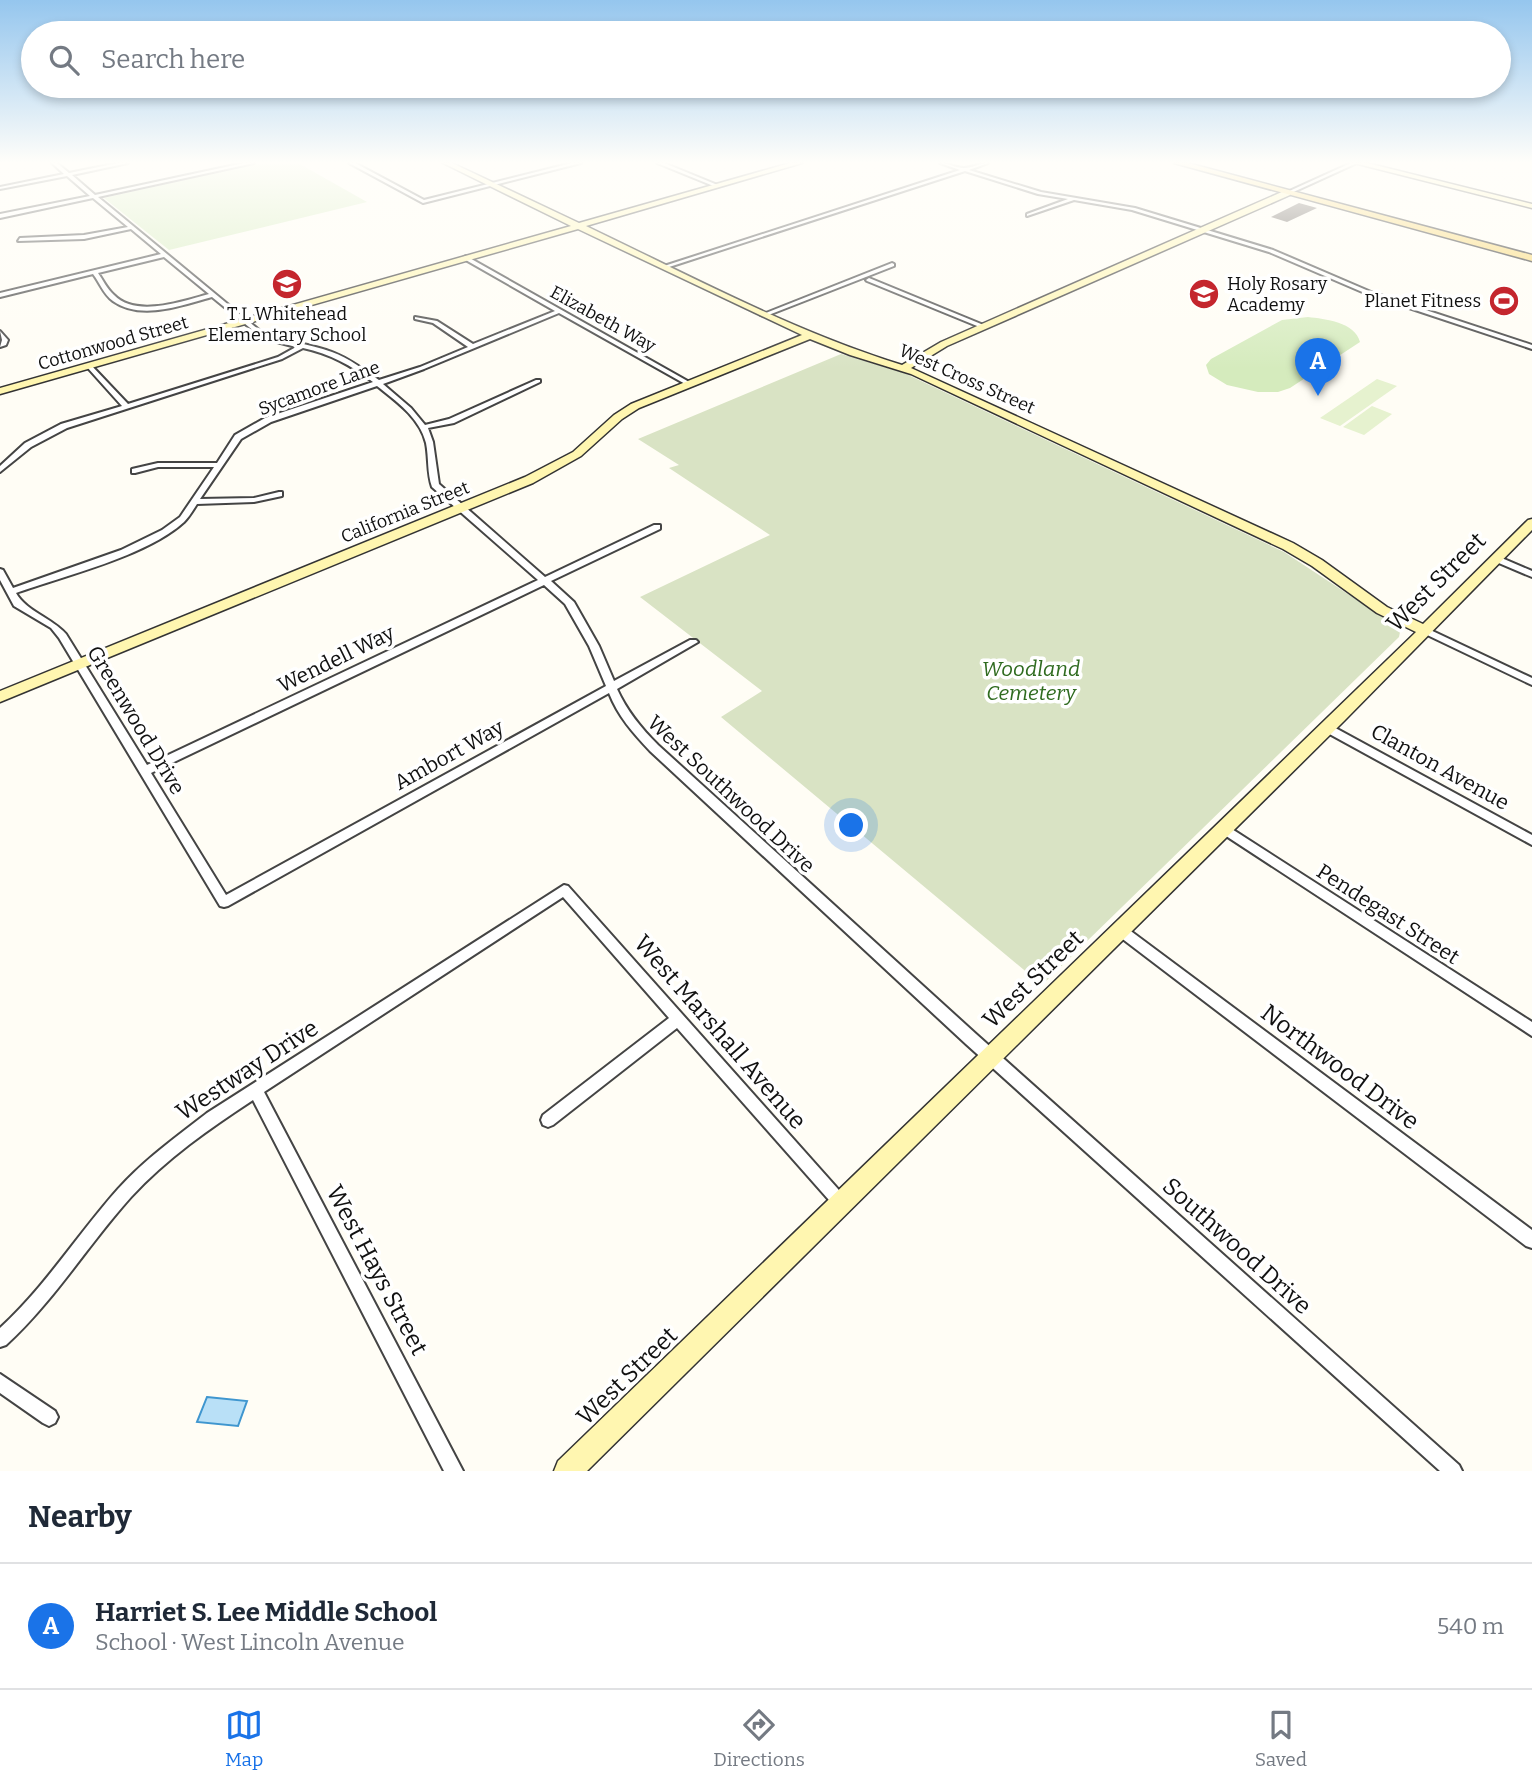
<!DOCTYPE html>
<html lang="en">
<head>
<meta charset="utf-8">
<style>
	body { margin:0; font-family:Bitter,serif; background:#f2f2f3; color:#1f2937 }
	.you { position:absolute; left:852px; top:826px; width:24px; height:24px; margin:-18px; border:5px solid #fff; border-radius:50%; background:#1a73e8; box-shadow:0 0 0 10px #1a73e833 }
	.badge { display:grid; place-items:center; width:46px; height:46px; border-radius:50%; background:#1a73e8; color:#fff; font-size:23px; font-weight:700 }
	.pin { position:absolute; translate:-50% -58px; filter:drop-shadow(0 2px 4px #0008) }
	.pin::after { content:''; position:absolute; top:37px; width:24px; height:21px; background:inherit; clip-path:polygon(0 0,100% 0,50% 100%) }
	.list { margin:0; padding:0; list-style:none }
	h2 { display:flex; justify-content:space-between; align-items:center; height:91px; margin:0; padding:0 28px; font-size:30px }
	h2 small { font-size:23px; font-weight:400; color:#747a83 }
	.list li { display:grid; grid-template-columns:46px 1fr auto; gap:21px; align-items:center; box-sizing:border-box; height:126px; padding:0 28px; border-top:2px solid #e0e1e3 }
	.list b { display:block; font-size:26px; white-space:nowrap }
	.list p { margin:0; font-size:23px; white-space:nowrap; color:#747a83 }
	.list em { font-size:23px; font-style:normal; color:#747a83 }
	.icon { flex:none; width:38px; height:38px; fill:none; stroke:currentColor; stroke-width:2; stroke-linecap:round; stroke-linejoin:round }
	.map { position:relative; flex:none; width:1532px; height:1471px; overflow:hidden }
	.search { position:absolute; background:#fff; box-shadow:0 4px 10px #0003; left:21px; right:21px; top:21px; height:77px; display:flex; align-items:center; gap:18px; box-sizing:border-box; padding:0 24px; border-radius:38px; color:#747a83; font-size:26px }
	.sheet { height:217px; background:#fff }
	nav { display:flex; justify-content:space-around; align-items:center; box-sizing:border-box; height:98px; border-top:2px solid #e0e1e3; background:#fff; font-size:19px; color:#747a83 }
	nav a { display:grid; justify-items:center; gap:4px }
	nav .on { color:#1a73e8 }
	.map>svg:first-child { display:block }
	.green { fill:#d5ebbd }
	.cemetery { fill:#d9e3c4 }
	.pitch { fill:#e6f2cf }
	.water { fill:#b9e0f7; stroke:#3f96cf; stroke-width:2 }
	.building { fill:#5a524d }
	.lines { fill:none; stroke-linecap:round; stroke-linejoin:round }
	.street-casing { stroke:#444; stroke-width:4 }
	.secondary-casing { stroke:#333; stroke-width:3 }
	.primary-casing { stroke:#222; stroke-width:3 }
	.street { fill:#fff; fill-rule:evenodd }
	.secondary { fill:#fff6b0; fill-rule:evenodd }
	.primary { fill:#f9d66b; fill-rule:evenodd }
	.labels { text-anchor:middle; stroke-width:7; stroke-linejoin:round; paint-order:stroke }
	.far-poi-label { font-size:18px; fill:#111; stroke:#fff; text-anchor:start }
	.far-street-label { font-size:18px; fill:#111; stroke:#fff }
	.street-label { font-size:21px; fill:#111; stroke:#fff }
	.park-label { font-size:21px; font-style:italic; fill:#2f6b1f; stroke:#fff }
	.near-street-label { font-size:24px; fill:#111; stroke:#fff }
</style>
</head>
<body>
<div class="map">
<svg width="1532" height="1471" viewBox="0 0 1532 1471">
	<rect width="100%" height="100%" fill="#fffdf5"/>
	<path class="green" d="M261,163H298L367,202L169,250L104,198Z
		M1308,317C1325,319 1355,322 1360,342L1290,388L1278,392H1258L1227,385L1209,374L1206,365L1211,359L1282,320Z"/>
	<path class="cemetery" d="M841,354L904,373L1284,552L1395,625L1400,632L1399,637L1042,985L721,717L762,691L640,597L770,535L669,468L679,465L638,439Z"/>
	<path class="pitch" d="M1377,379L1397,386L1340,426L1320,418Z
		M1372,406L1392,414L1364,435L1343,427Z"/>
	<path class="water" d="M207,1397L247,1401L238,1426L197,1422Z"/>
	<path class="building" d="M1299,203L1317,208L1287,222L1271,217Z"/>
	<g class="lines">
		<g class="street-casing">
			<path id="street" d="M52,163H57L69,173L118,163H128L72,175L95,195L244,163H254L98,197L259,330C282,342 308,343 332,352C349,358 364,370 379,380L420,367L468,347L433,323L415,319V317L437,321L473,344L555,311L464,259V257L466,256L691,383V385H687L559,313L424,369L383,384L411,408L425,425L449,419L536,380H540V382L454,423L428,428L433,442L439,484L545,577L654,525H660V529L551,581L574,602L599,646L614,681L690,640H696L698,642L617,689C627,711 641,728 658,745L976,1034L1459,1465L1462,1471H1440L966,1044L650,751C633,733 618,716 609,693L228,906L224,907L220,906L59,638L51,628L14,606L0,580V569L3,570L13,588L121,550L162,530L180,517L214,467H158L135,473H132V469L158,463H217L235,435L265,418L373,382C350,365 331,354 303,348L282,359L67,428L31,447L0,472V466L25,443L61,424L122,406L87,367V365H91L128,404L278,357L296,347L273,341L255,332L212,297C183,305 141,321 113,301C104,295 100,283 93,274L0,297V293L161,254L131,229L84,239L18,241L20,238L84,235L128,227L93,198L0,218V214L90,196L67,176L0,189V187L64,174ZM164,257L209,294C183,301 136,318 114,295C107,289 103,280 98,273ZM377,386C396,401 420,418 426,443C429,458 427,473 432,487L538,580L147,765L66,634C52,618 26,611 16,593C64,576 147,556 184,522C189,517 193,510 197,504L254,502L282,496V492H279L254,498L200,499L241,439L271,422ZM544,585L565,604L589,646L606,686L226,895L151,773Z
				M349,163H355L424,200L572,163H581L423,203Z
				M657,163H664L720,186L716,187Z
				M940,163C948,163 956,168 964,168C972,168 980,163 988,163L969,170L1041,192L1135,208L1273,250L1371,292L1532,345V349L1367,294L1269,252L1132,210L1074,200L1027,216V214L1068,199L1038,194L965,171L666,268L661,267L960,170Z
				M1351,163H1357L1289,194L1285,193Z
				M892,263L894,264V266L766,316L761,315Z
				M869,278L986,326L987,327L982,328L867,281L866,280Z
				M0,331L8,340L6,345L0,347L2,340Z
				M1497,556L1532,571V577L1494,561V557Z
				M1424,627L1532,678V685L1421,632L1419,630L1421,628Z
				M1328,724L1532,835V845L1324,731L1323,728Z
				M1224,824L1532,1022V1036L1220,832L1218,829L1220,826Z
				M564,885L568,886L846,1198L849,1203L846,1208L841,1211L836,1208L677,1028L553,1125L548,1127L543,1125L541,1120L543,1115L669,1018L563,897L264,1092L463,1471H444L253,1100C210,1128 166,1159 131,1197C87,1246 55,1300 6,1345L0,1347V1328C45,1287 77,1235 118,1189C144,1160 176,1137 207,1113Z
				M1120,925L1124,926L1532,1230V1248L1526,1246L1116,934L1114,930L1116,926Z
				M0,1374L55,1411L58,1417L55,1423L49,1426L43,1423L0,1393Z"/>
		</g>
		<g class="secondary-casing">
			<path id="secondary" d="M443,163H452L579,223L790,163H802L586,226C689,275 792,331 902,365L941,342L1284,191H1290V195L947,346L911,368L1293,543L1322,560L1387,607L1423,624L1528,520L1532,519V530L1344,721L587,1471H554L558,1461L1416,632L1377,613L1312,566L1283,549L911,374L850,355L810,339L639,408L622,419L581,456L533,483L0,702V691L525,477L573,452L614,415L631,404L802,335L578,229L0,394V388L571,226Z
				M1354,163H1367L1532,204V208Z"/>
		</g>
		<g class="primary-casing">
			<path id="primary" d="M1174,163H1188L1532,255V261Z"/>
		</g>
		<use href="#street" class="street"/>
		<use href="#secondary" class="secondary"/>
		<use href="#primary" class="primary"/>
	</g>
	<linearGradient id="sky" x2="0" y2="1"><stop stop-color="#95c6ee"/><stop offset="0.44" stop-color="#fffefa"/><stop offset="1" stop-color="#fffefa" stop-opacity="0"/></linearGradient>
	<rect width="1532" height="369" fill="url(#sky)"/>
	<defs>
		<g id="school-disc" transform="scale(1.575)"><circle r="9.5" fill="#c4262e" stroke="#fff"/><path d="M0-5L7-2L0 1L-7-2ZM-4 1L0 2.5L4 1V4Q0 6-4 4Z" fill="#fff"/></g>
		<g id="stadium-disc" transform="scale(1.575)"><circle r="9.5" fill="#c4262e" stroke="#fff"/><path d="M0-5a6.5 5 0 1 0 0 10a6.5 5 0 1 0 0-10ZM-3.5-1.8h7v3.6h-7Z" fill="#fff"/></g>
	</defs>
	<g fill-rule="evenodd">
		<use href="#school-disc" x="287" y="284"/>
		<use href="#school-disc" x="1204" y="294"/>
		<use href="#stadium-disc" x="1504" y="301"/>
	</g>
	<g class="labels">
		<g class="far-poi-label">
			<text x="1227" y="290">Holy Rosary<tspan x="1227" dy="21">Academy</tspan></text>
			<text x="1481" y="307" text-anchor="end">Planet Fitness</text>
			<text x="287" y="320" text-anchor="middle">T L Whitehead<tspan x="287" dy="21">Elementary School</tspan></text>
		</g>
		<g class="far-street-label">
			<text transform="translate(603 319) rotate(29)" y="6">Elizabeth Way</text>
			<text transform="translate(113 343) rotate(-16)" y="6">Cottonwood Street</text>
			<text transform="translate(967 379) rotate(24)" y="6">West Cross Street</text>
			<text transform="translate(319 388) rotate(-20)" y="6">Sycamore Lane</text>
			<text transform="translate(405 512) rotate(-22)" y="6">California Street</text>
		</g>
		<g class="street-label">
			<text transform="translate(336 659) rotate(-26)" y="7">Wendell Way</text>
			<text transform="translate(136 720) rotate(59)" y="7">Greenwood Drive</text>
			<text transform="translate(449 755) rotate(-29)" y="7">Ambort Way</text>
			<text transform="translate(1440 767) rotate(29)" y="7">Clanton Avenue</text>
			<text transform="translate(731 794) rotate(43)" y="7">West Southwood Drive</text>
			<text transform="translate(1388 914) rotate(33)" y="7">Pendegast Street</text>
		</g>
		<g class="park-label">
			<text x="1031" y="676">Woodland<tspan x="1031" dy="24">Cemetery</tspan></text>
		</g>
		<g class="near-street-label">
			<text transform="translate(1436 582) rotate(-45)" y="8">West Street</text>
			<text transform="translate(1033 979) rotate(-44)" y="8">West Street</text>
			<text transform="translate(720 1032) rotate(49)" y="8">West Marshall Avenue</text>
			<text transform="translate(1340 1067) rotate(37)" y="8">Northwood Drive</text>
			<text transform="translate(247 1070) rotate(-33)" y="8">Westway Drive</text>
			<text transform="translate(1237 1246) rotate(42)" y="8">Southwood Drive</text>
			<text transform="translate(377 1270) rotate(62)" y="8">West Hays Street</text>
			<text transform="translate(627 1376) rotate(-44)" y="8">West Street</text>
		</g>
	</g>
</svg>
<div class="you"></div>
<div class="pin badge" style="left:1318px;top:396px">A</div>
<div class="search"><svg class="icon" aria-label="search" viewBox="0 0 24 24"><circle cx="10" cy="10" r="6"/><path d="M15 15l6 6"/></svg>Search here</div>
</div>
<section class="sheet">
<h2>Nearby<small></small></h2>
<ul class="list">
<li><span class="badge">A</span><div><b>Harriet S. Lee Middle School</b><p>School · West Lincoln Avenue</p></div><em>540 m</em></li>
</ul>
</section>
<nav>
<a class="on"><svg class="icon" aria-label="map" viewBox="0 0 24 24"><path d="M3 6l6-2 6 2 6-2v14l-6 2-6-2-6 2zM9 4v14M15 6v14"/></svg>Map</a>
<a><svg class="icon" aria-label="directions" viewBox="0 0 24 24"><path d="M12 3l9 9-9 9-9-9zM9 14v-3h6M13 9l2 2-2 2"/></svg>Directions</a>
<a><svg class="icon" aria-label="saved" viewBox="0 0 24 24"><path d="M7 4h10v16l-5-4-5 4z"/></svg>Saved</a>
</nav>
</body>
</html>
